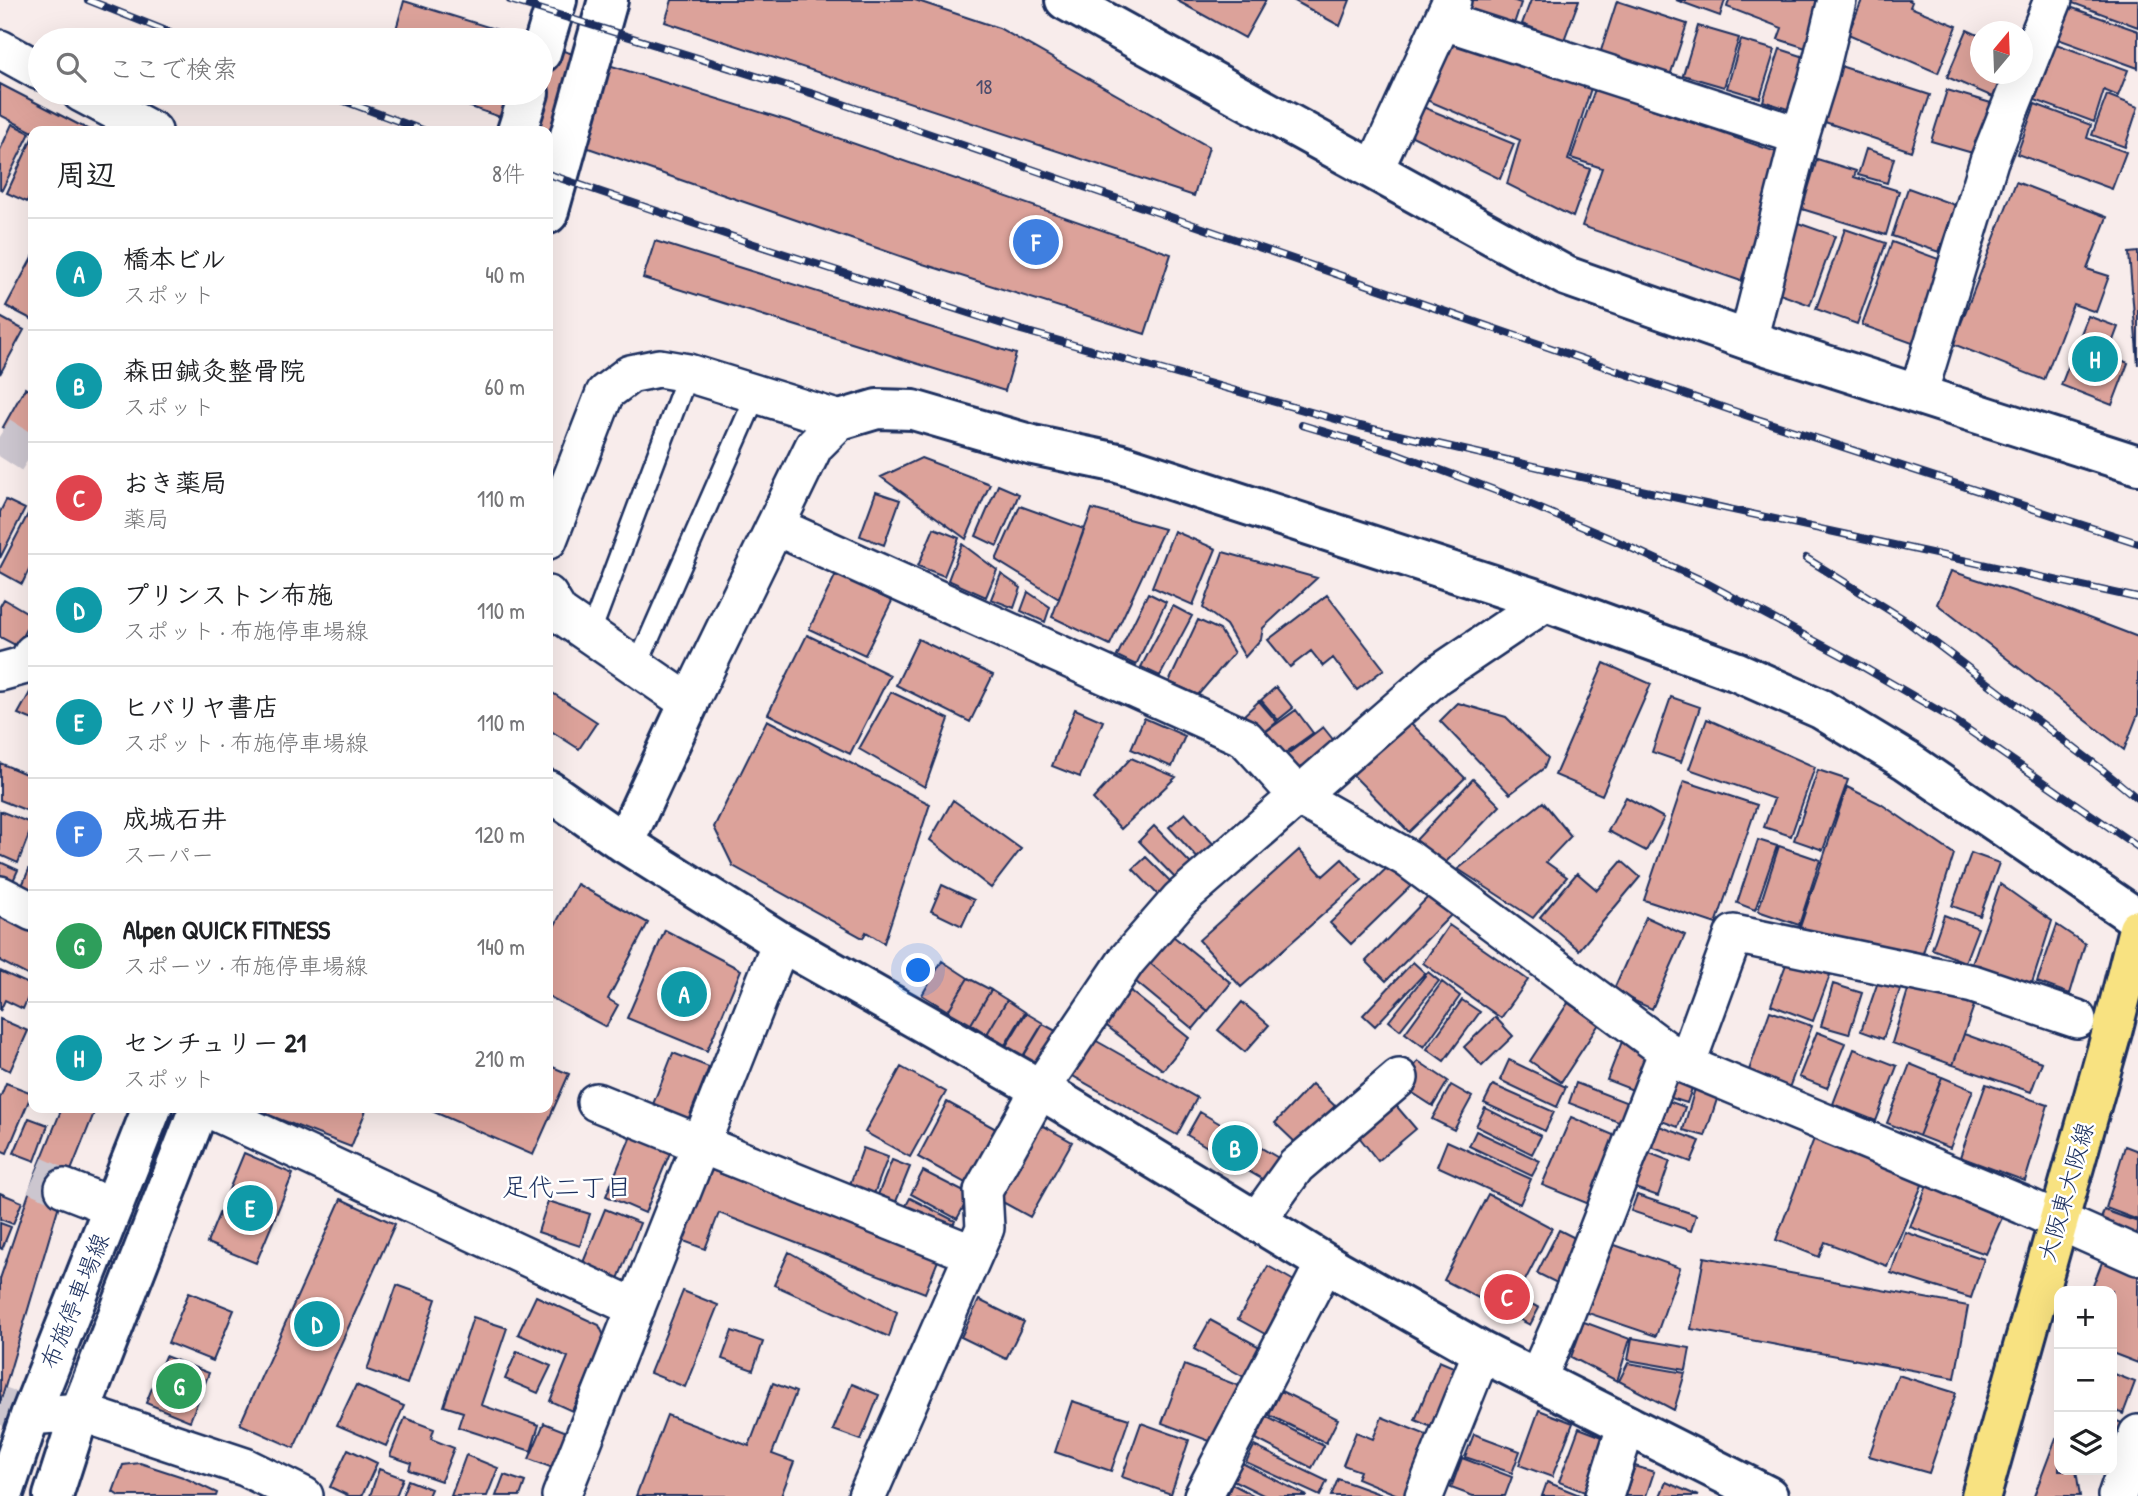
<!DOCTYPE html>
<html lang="ja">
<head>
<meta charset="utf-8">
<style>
	body { margin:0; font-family:"Patrick Hand","Klee One",sans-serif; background:#f2f2f2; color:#202124 }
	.controls { position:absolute; right:21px; bottom:21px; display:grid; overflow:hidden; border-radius:14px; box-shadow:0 7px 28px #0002 }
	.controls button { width:63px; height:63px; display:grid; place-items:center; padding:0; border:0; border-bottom:2px solid #e0e0e0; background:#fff; color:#202124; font:35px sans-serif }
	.compass { position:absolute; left:1970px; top:21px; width:63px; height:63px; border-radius:50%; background:#fff; box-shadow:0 7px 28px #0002; rotate:19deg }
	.you { position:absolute; left:919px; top:971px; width:24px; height:24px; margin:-18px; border:5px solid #fff; border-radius:50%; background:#1a73e8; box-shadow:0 0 0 10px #1a73e833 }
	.badge { display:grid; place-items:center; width:46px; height:46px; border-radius:50%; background:#0b8043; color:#fff; font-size:23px; font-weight:700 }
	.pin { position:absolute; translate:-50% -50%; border:4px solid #fff; box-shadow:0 2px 7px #0006 }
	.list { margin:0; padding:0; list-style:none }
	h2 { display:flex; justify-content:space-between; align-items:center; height:91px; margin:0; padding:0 28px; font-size:30px }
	h2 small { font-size:23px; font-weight:400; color:#757577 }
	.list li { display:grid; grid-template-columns:46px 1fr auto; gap:21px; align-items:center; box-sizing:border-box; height:112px; padding:0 28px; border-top:2px solid #e0e0e0 }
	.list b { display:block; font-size:26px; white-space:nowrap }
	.list p { margin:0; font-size:23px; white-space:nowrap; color:#757577 }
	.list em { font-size:23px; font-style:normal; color:#757577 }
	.icon { flex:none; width:38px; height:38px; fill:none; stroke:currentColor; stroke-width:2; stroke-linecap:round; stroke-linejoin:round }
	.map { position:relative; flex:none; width:2138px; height:1496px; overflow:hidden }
	.search { position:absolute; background:#fff; box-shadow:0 7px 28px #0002; left:28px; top:28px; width:525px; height:77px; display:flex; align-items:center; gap:18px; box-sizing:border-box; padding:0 24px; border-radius:38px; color:#757577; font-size:26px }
	.panel { position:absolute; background:#fff; box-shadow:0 7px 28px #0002; left:28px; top:126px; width:525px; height:987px; border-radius:14px }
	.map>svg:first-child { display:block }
	.building { fill:#dca29a; stroke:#1b2f5e; stroke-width:2 }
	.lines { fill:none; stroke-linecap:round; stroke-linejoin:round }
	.street-tunnel { stroke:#ccc6cf; stroke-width:37; stroke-dasharray:37 18; stroke-linecap:butt }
	.lane-casing { stroke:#1b2f5e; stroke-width:24 }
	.street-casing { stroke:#1b2f5e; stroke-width:42 }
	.secondary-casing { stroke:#1b2f5e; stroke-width:44 }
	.primary-casing { stroke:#1b2f5e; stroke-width:44 }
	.lane { stroke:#fff; stroke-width:19 }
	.street { stroke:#fff; stroke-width:37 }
	.secondary { stroke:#fff; stroke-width:38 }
	.primary { stroke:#f8e281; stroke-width:38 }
	.rail-casing { stroke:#1b2f5e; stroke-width:8 }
	.rail { stroke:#fff; stroke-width:5; stroke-dasharray:16; stroke-linecap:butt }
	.labels { text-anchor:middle; stroke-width:5; stroke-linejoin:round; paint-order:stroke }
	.number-label { font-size:21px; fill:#4b4c6d }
	.street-label { font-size:24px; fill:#1b2f5e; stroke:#fff }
	.neighbourhood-label { font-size:26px; fill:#1b2f5e; stroke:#fff }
</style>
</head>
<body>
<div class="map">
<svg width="2138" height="1496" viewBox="0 0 2138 1496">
	<rect width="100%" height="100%" fill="#f8eceb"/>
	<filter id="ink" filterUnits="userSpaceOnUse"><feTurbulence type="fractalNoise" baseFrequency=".0143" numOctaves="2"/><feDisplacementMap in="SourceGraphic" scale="14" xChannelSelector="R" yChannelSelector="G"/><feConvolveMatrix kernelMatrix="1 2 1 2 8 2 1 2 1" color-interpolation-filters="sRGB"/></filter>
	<g filter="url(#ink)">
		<path class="building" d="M672,0H915L999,28L1209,147L1194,196L665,22Z
			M1176,0H1266L1245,38Z
			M1293,0H1350L1340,26Z
			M1470,0H1512L1521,3L1512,30L1465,13Z
			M1531,0H1579L1564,40L1522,24Z
			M1676,0H1725L1720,16Z
			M1729,0H1825L1809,49L1778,39L1782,28L1727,7Z
			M1862,0H1909L1912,2L1910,7L1957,26L1938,73L1848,34Z
			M2071,0H2138V27L2070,2Z
			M404,1L530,40H393Z
			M1617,1L1687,24L1667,85L1597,63Z
			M2067,6L2138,31V68L2055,38Z
			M1698,26L1739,38L1724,87L1683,75Z
			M1967,30L1980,36V74H2012L2000,100L1947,77Z
			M1448,33L1593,82L1568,160L1590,169L1573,217L1507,184L1520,140L1422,98Z
			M1741,40L1775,50L1760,98L1727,88Z
			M541,44L789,121L1171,254L1145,334L923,264L548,134V131H541L430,93H541Z
			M2056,44L2128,70L2118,96L2104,90L2094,122L2035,100Z
			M1780,49L1820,62L1803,114L1763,101Z
			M1837,65L1930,95L1911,151L1819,120Z
			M0,84L91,131L33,132L0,115Z
			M1595,89L1785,155L1741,281L1582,226L1602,168L1571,158Z
			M1947,90L1991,103L1976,154L1931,141Z
			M2107,95L2138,107L2125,147L2092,135Z
			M2035,104L2091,125L2087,138L2126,152L2112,189L2017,154Z
			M1418,105L1514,144L1500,179L1408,134Z
			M12,124L30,133L2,190L0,189V150Z
			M33,136V188L27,202L7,193Z
			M1866,149L1894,158L1887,183L1858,175Z
			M1817,159L1856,171L1854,177L1899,191L1886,235L1802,209Z
			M2016,182L2107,217L2087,269L2109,276L2096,312L2073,304L2044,380L1953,344Z
			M1908,188L1955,205L1939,252L1892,236Z
			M1798,223L1835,236L1810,305L1774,292Z
			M1845,229L1886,243L1857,324L1816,309Z
			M655,241L1016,354L1005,391L643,278Z
			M1892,242L1944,261L1915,344L1862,325Z
			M2138,252V365L2129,253Z
			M33,256V320L6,306Z
			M2088,316L2118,327L2108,354L2128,363L2112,405L2061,385Z
			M0,317L24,330L0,374Z
			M25,388L33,393V444L3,427Z
			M921,458L990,484L966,539L881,477Z
			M998,485L1019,494L997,546L976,536Z
			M876,492L900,500L884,545L860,536Z
			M6,500L25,509L0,558V512Z
			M1020,506L1084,529L1059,599L996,560Z
			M1092,509L1164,529L1110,645L1052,617Z
			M29,512L33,514V561L22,584L0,572V568Z
			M934,528L959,538L944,576L918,566Z
			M1174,531L1216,549L1193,605L1152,587Z
			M962,544L997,570L986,597L948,580Z
			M1223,552L1317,578L1263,628L1261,639L1245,657L1226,625L1203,608Z
			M1951,571L2047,602L2138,637V714L2124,750L1937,604Z
			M836,574L892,601L865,655L809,629Z
			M1001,574L1021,588L1014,608L991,599Z
			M1028,592L1050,607L1045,622L1021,611Z
			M1148,593L1166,602L1136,665L1117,656Z
			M1327,595L1384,669L1357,690L1333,658L1323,666L1311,651L1290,667L1268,640Z
			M4,599L33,616L17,646L0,637V606Z
			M1173,606L1192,616L1160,676L1141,667Z
			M1198,620L1220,630L1234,653L1198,695L1169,682Z
			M807,635L890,675L850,754L768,714Z
			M918,639L993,675L970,722L896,685Z
			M1604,663L1651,684L1602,795L1555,775Z
			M33,687V720L18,714Z
			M1276,687L1293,708L1278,720L1261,700Z
			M548,690L597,722L579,749L548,729Z
			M891,692L949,719L925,787L859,749Z
			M1671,697L1700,707L1681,762L1652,752Z
			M1259,701L1277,722L1261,735L1244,715Z
			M1458,703L1506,717L1548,758L1544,768L1510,794L1440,721Z
			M1075,709L1103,721L1080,777L1052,766Z
			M1296,710L1313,733L1278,758L1261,735Z
			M1144,718L1185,736L1172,767L1131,749Z
			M1707,719L1815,767L1791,836L1764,827L1774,799L1689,769Z
			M767,720L930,804L884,943L866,932L863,938L733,866L714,827Z
			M1409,721L1465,778L1409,832L1353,775Z
			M1323,727L1339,747L1297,779L1281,759Z
			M1131,758L1176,777L1121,829L1093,799Z
			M0,763L33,777V813L0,800Z
			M1818,770L1848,780L1823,850L1794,840Z
			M1473,779L1500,806L1442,866L1416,840Z
			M1684,781L1757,805L1716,924L1644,900Z
			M1847,787L1881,804L1954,854L1922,956L1799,930Z
			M1626,797L1664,818L1646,851L1608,831Z
			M953,800L1021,849L991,888L930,840Z
			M1543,802L1571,836L1546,862L1567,877L1533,918L1458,869Z
			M0,811L33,824L18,863L0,855Z
			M1185,813L1217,848L1201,862L1169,827Z
			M1154,826L1194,867L1179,882L1139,841Z
			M1758,840L1777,846L1755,910L1737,903Z
			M1779,846L1820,860L1799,925L1758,911Z
			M1299,850L1323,876L1342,859L1362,880L1241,987L1199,940Z
			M1971,853L1999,863L1980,916L1952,906Z
			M1146,857L1174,885L1161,898L1133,869Z
			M33,860V898L18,895Z
			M1395,860L1416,881L1351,944L1330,923Z
			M1622,861L1640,877L1579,950L1540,917L1577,873L1597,890Z
			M0,862L18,870L8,892L0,888Z
			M577,884L648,923L608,999L618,1005L606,1027L548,996V938Z
			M2000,884L2052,921L2032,983L1971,967Z
			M942,885L974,900L962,926L931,911Z
			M1431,894L1452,914L1386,981L1366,961Z
			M1944,915L1978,928L1965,962L1932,949Z
			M0,916L33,933V978L0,961Z
			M1646,917L1685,935L1652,1009L1613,991Z
			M1449,925L1528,980L1501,1018L1423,963Z
			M2057,925L2085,944L2070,994L2037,982Z
			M665,930L741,970L707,1051L627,1018Z
			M1168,932L1231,983L1208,1011L1145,959Z
			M1145,959L1208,1011L1193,1029L1130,977Z
			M1788,959L1830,975L1813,1021L1771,1005Z
			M942,961L968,978L948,1011L922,995Z
			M1413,962L1425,973L1375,1026L1363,1015Z
			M1882,970L1904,978L1883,1039L1861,1031Z
			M0,971L33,986L23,1009L5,1000L0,1011Z
			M1428,972L1439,981L1400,1030L1389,1021Z
			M968,978L991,990L971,1024L948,1011Z
			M1442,982L1460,996L1424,1047L1405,1033Z
			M1833,984L1862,993L1849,1034L1821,1026Z
			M1124,986L1189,1038L1163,1070L1098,1019Z
			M1909,987L1976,1000L1953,1065L1892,1043Z
			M991,990L1007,1000L987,1034L971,1024Z
			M1007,1000L1025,1012L1005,1045L987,1034Z
			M1462,1000L1480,1012L1444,1061L1427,1049Z
			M1242,1002L1269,1025L1245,1052L1218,1030Z
			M1568,1003L1599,1024L1561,1082L1530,1061Z
			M1770,1011L1812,1026L1789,1088L1748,1073Z
			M1026,1013L1043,1023L1023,1056L1006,1046Z
			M1495,1017L1513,1036L1482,1066L1464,1047Z
			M0,1019L28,1031L10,1071L0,1066Z
			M1043,1024L1065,1036L1045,1070L1023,1057Z
			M1817,1032L1845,1043L1827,1088L1799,1077Z
			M1964,1034L2042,1062L2031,1092L1953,1065Z
			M1093,1039L1197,1098L1177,1135L1073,1076Z
			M1623,1039L1655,1050L1638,1092L1607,1080Z
			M1854,1049L1897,1066L1876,1121L1833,1104Z
			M673,1053L709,1067L686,1125L650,1112Z
			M1509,1060L1566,1087L1557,1107L1500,1080Z
			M1418,1061L1448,1081L1433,1106L1402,1086Z
			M1910,1064L1942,1077L1919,1136L1887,1123Z
			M548,1065L569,1074L533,1155L425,1108H548Z
			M901,1067L946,1092L910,1157L865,1132Z
			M1668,1073L1694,1082L1687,1103L1662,1095Z
			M1942,1077L1973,1090L1950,1148L1919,1136Z
			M6,1083L32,1093L7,1153L0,1150V1098Z
			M1576,1083L1628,1103L1621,1123L1569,1103Z
			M1312,1084L1335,1106L1298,1145L1275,1123Z
			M1986,1084L2048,1105L2025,1181L1960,1157Z
			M1451,1085L1472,1097L1454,1130L1432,1119Z
			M1493,1085L1554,1112L1545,1131L1484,1103Z
			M1696,1085L1719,1093L1705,1136L1683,1130Z
			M1660,1098L1685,1107L1678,1127L1653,1118Z
			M947,1102L996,1129L967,1184L918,1157Z
			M1393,1102L1416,1129L1378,1161L1356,1133Z
			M62,1108H96L64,1188L0,1404V1279L35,1175Z
			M263,1108H367L351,1147L261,1112Z
			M1485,1108L1541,1136L1532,1154L1476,1126Z
			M1200,1112L1282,1160L1269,1183L1187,1135Z
			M1571,1117L1618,1137L1589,1204L1542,1185Z
			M29,1118L48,1125L35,1161L14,1153Z
			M1651,1123L1700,1141L1691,1162L1643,1144Z
			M1040,1124L1072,1142L1030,1217L999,1200Z
			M633,1131L672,1148L645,1213L606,1196Z
			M1476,1131L1540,1161L1532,1176L1469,1146Z
			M1815,1136L1926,1176L1887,1266L1825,1242L1819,1257L1776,1240Z
			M1447,1141L1531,1179L1520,1204L1437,1166Z
			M2125,1146L2138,1151V1220L2106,1208Z
			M863,1148L888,1157L872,1199L848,1190Z
			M1639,1149L1670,1161L1658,1196L1626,1185Z
			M244,1153L293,1174L256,1263L207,1243Z
			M892,1160L910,1167L893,1209L875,1202Z
			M701,1166L939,1258L925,1293L719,1213L705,1249L673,1237Z
			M923,1171L970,1195L957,1219L911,1194Z
			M1928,1183L2005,1211L1986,1254L1910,1227Z
			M0,1193L22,1202L13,1224L0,1219Z
			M1488,1194L1552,1228L1517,1296L1539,1308L1530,1325L1444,1280Z
			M1637,1195L1696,1215L1691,1231L1631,1211Z
			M910,1198L955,1221L947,1238L901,1215Z
			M341,1199L395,1224L294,1448L240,1424Z
			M548,1201L590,1214L580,1246L538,1232Z
			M605,1209L640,1223L618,1279L582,1265Z
			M2104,1210L2138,1222V1230L2131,1248L2096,1234Z
			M0,1223L11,1227L2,1249L0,1248Z
			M1559,1230L1581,1241L1559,1284L1537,1273Z
			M1905,1232L1984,1259L1971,1298L1891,1273Z
			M1609,1243L1680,1268L1656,1336L1585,1312Z
			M789,1252L897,1312L889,1337L774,1285Z
			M1704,1257L1968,1306L1955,1378L1691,1329Z
			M2104,1257L2138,1270V1363L2112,1353V1291H2091Z
			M1268,1266L1296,1282L1265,1334L1238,1319Z
			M397,1285L436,1299L407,1384L367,1370Z
			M683,1291L718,1305L685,1387L650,1373Z
			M189,1292L234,1310L213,1361L168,1343Z
			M536,1296L599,1325L605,1338L572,1411L550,1401L568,1357L518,1334Z
			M979,1300L1024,1322L1006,1359L961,1337Z
			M473,1317L507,1328L481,1405L539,1425L531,1451L458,1427L463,1412L444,1406Z
			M1210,1320L1269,1352L1253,1382L1194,1349Z
			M1584,1322L1630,1339L1617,1381L1571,1357Z
			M732,1331L763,1342L753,1370L722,1359Z
			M1632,1338L1690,1348L1686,1370L1628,1360Z
			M517,1351L551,1366L538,1393L505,1379Z
			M165,1356L209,1373L190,1421L146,1403Z
			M1439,1361L1465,1372L1440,1431L1415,1420Z
			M1628,1363L1685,1373L1674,1410L1619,1381Z
			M1184,1365L1242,1387L1220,1445L1162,1423Z
			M2112,1373L2135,1382L2123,1414L2112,1409Z
			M1898,1375L1956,1393L1929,1473L1869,1456Z
			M773,1383L796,1392L772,1454L794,1462L781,1496H636L667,1415L749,1446Z
			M852,1384L879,1395L861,1440L833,1430Z
			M356,1385L404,1406L386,1446L337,1425Z
			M1281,1391L1338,1419L1326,1443L1269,1415Z
			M1072,1401L1129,1419L1111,1471L1055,1452Z
			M1539,1410L1573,1423L1552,1477L1519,1465Z
			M1267,1417L1324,1446L1312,1468L1256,1439Z
			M1382,1417L1434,1438L1411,1496H1400L1357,1478L1360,1471L1343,1465L1356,1432L1373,1439Z
			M405,1418L434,1429L431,1439L454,1448L441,1481L409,1470L411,1463L390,1456Z
			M2112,1419L2122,1423L2112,1448Z
			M544,1423L572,1434L558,1470L529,1459Z
			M1141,1423L1189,1440L1171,1494L1122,1477Z
			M1579,1428L1618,1443L1595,1496L1559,1482Z
			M1474,1434L1520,1451L1512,1473L1465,1457Z
			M2056,1438L2059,1439V1470H2076L2080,1496H2034Z
			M1254,1446L1327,1481L1320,1496L1246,1462Z
			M348,1449L377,1463L362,1496H349L330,1487Z
			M466,1455L498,1468L487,1496H451Z
			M1462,1458L1512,1477L1505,1496H1473L1451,1488Z
			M140,1463L183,1477L217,1493L216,1496H119L113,1492L123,1465Z
			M1242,1463L1307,1496H1265L1233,1480Z
			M1635,1466L1654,1472L1646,1496H1625Z
			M379,1469L403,1478L396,1496H370Z
			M504,1475L525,1482L520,1496H496Z
			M1338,1479L1385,1496H1331Z
			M408,1480L431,1489L428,1496H402Z
			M1547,1482L1582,1496H1542Z
			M1666,1482L1698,1496H1660Z
			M1232,1484L1255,1496H1227Z"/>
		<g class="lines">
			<path class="street-tunnel" d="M0,435L33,456
				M35,1175L64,1188
				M0,1405L30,1416"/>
			<g class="lane-casing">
				<path id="lane" d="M590,634L688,373
					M637,666L756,395"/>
			</g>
			<g class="street-casing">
				<path id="street" d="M1444,21L1800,136
					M0,49L40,71
					M81,93L153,131
					M1374,170L1452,0
					M1748,340L1800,136L1818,78L1837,0
					M1918,394L1989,161L2053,0
					M775,526L1245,738L1299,797L1407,858L1686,1065L2023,1205L2138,1256
					M548,540L605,393L630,374L659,368L688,373L840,420L814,446L689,703L559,613L548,595
					M0,672L26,665L33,653
					M0,895L33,912
					M1686,1065L1734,934L1973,984L2077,1019
					M596,1102L973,1254
					M207,1108L636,1308
					M64,1188L113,1207
					M1256,1222L1296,1166L1399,1078
					M1537,1379L1563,1320L1668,1051
					M30,1416L80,1412L245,1467L304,1496
					M561,1496L781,942
					M867,1496L985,1228L983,1191L1040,1089L1127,960L1180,899L1436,676L1546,602
					M1203,1496L1325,1263
					M1424,1496L1482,1352
					M1604,1496L1627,1424
					M2117,1496L2138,1434"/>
			</g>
			<g class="secondary-casing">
				<path id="secondary" d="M1065,0L1566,276L1748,340L2138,465
					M541,53L557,0
					M517,131L529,93
					M548,214L608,0
					M840,420L877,409L913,410L1033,445L1118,463L1546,602L1735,671L1821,709L1907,761L2138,919
					M548,790L624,843L781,942L1040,1089L1325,1263L1482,1352L1768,1496
					M624,843L689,703
					M3,1496L30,1416L152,1108
					M53,1496L80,1412L199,1108"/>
			</g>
			<g class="primary-casing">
				<path id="primary" d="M1981,1496L2112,1032L2138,929"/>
			</g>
			<use href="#lane" class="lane"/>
			<use href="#street" class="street"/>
			<use href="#secondary" class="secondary"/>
			<use href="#primary" class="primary"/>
			<g class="rail-casing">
				<path id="rail" d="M88,0L189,40
					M510,0L814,94L1754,418L2138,543
					M323,93L425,131
					M548,174L754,244L1021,330L1360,426L1581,477L2138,598
					M1302,425L1393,452L1510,496L1616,541L1701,580L1858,664L1951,718L2138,847
					M1806,558L1905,620L2104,771L2138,799"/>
			</g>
			<use href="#rail" class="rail"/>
		</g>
	</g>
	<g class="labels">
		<g class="number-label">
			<text x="984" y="94">18</text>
		</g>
		<g class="street-label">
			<text transform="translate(2066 1192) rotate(-74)" y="8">大阪東大阪線</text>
			<text transform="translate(75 1301) rotate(-68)" y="8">布施停車場線</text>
		</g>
		<g class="neighbourhood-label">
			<text x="567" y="1196">足代二丁目</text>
		</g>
	</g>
</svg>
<div class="controls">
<button>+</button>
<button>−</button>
<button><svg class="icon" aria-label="layers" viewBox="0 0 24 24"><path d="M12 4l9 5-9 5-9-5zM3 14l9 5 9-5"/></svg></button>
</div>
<svg class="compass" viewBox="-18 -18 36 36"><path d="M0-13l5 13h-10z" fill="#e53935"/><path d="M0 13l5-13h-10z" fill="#757577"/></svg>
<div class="you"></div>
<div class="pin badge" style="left:684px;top:994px;background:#0f9aa8">A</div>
<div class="pin badge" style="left:1235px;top:1148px;background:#0f9aa8">B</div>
<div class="pin badge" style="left:1507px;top:1297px;background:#e0444e">C</div>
<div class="pin badge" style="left:317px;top:1324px;background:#0f9aa8">D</div>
<div class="pin badge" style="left:250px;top:1208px;background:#0f9aa8">E</div>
<div class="pin badge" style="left:1036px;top:242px;background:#3f7fe0">F</div>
<div class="pin badge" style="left:179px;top:1386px;background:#2e9e5b">G</div>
<div class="pin badge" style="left:2095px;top:359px;background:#0f9aa8">H</div>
<div class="search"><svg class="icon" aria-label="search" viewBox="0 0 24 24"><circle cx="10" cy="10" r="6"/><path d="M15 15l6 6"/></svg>ここで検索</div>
<section class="panel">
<h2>周辺<small>8件</small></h2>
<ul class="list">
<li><span class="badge" style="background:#0f9aa8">A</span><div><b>橋本ビル</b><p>スポット</p></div><em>40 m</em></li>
<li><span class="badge" style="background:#0f9aa8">B</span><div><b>森田鍼灸整骨院</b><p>スポット</p></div><em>60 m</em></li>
<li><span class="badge" style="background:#e0444e">C</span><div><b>おき薬局</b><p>薬局</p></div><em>110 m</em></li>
<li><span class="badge" style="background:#0f9aa8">D</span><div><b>プリンストン布施</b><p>スポット · 布施停車場線</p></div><em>110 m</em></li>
<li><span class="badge" style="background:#0f9aa8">E</span><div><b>ヒバリヤ書店</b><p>スポット · 布施停車場線</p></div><em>110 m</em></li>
<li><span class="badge" style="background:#3f7fe0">F</span><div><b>成城石井</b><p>スーパー</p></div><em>120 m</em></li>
<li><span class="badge" style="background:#2e9e5b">G</span><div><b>Alpen QUICK FITNESS</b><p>スポーツ · 布施停車場線</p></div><em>140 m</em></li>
<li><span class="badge" style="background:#0f9aa8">H</span><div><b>センチュリー 21</b><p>スポット</p></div><em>210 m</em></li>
</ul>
</section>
</div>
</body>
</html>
